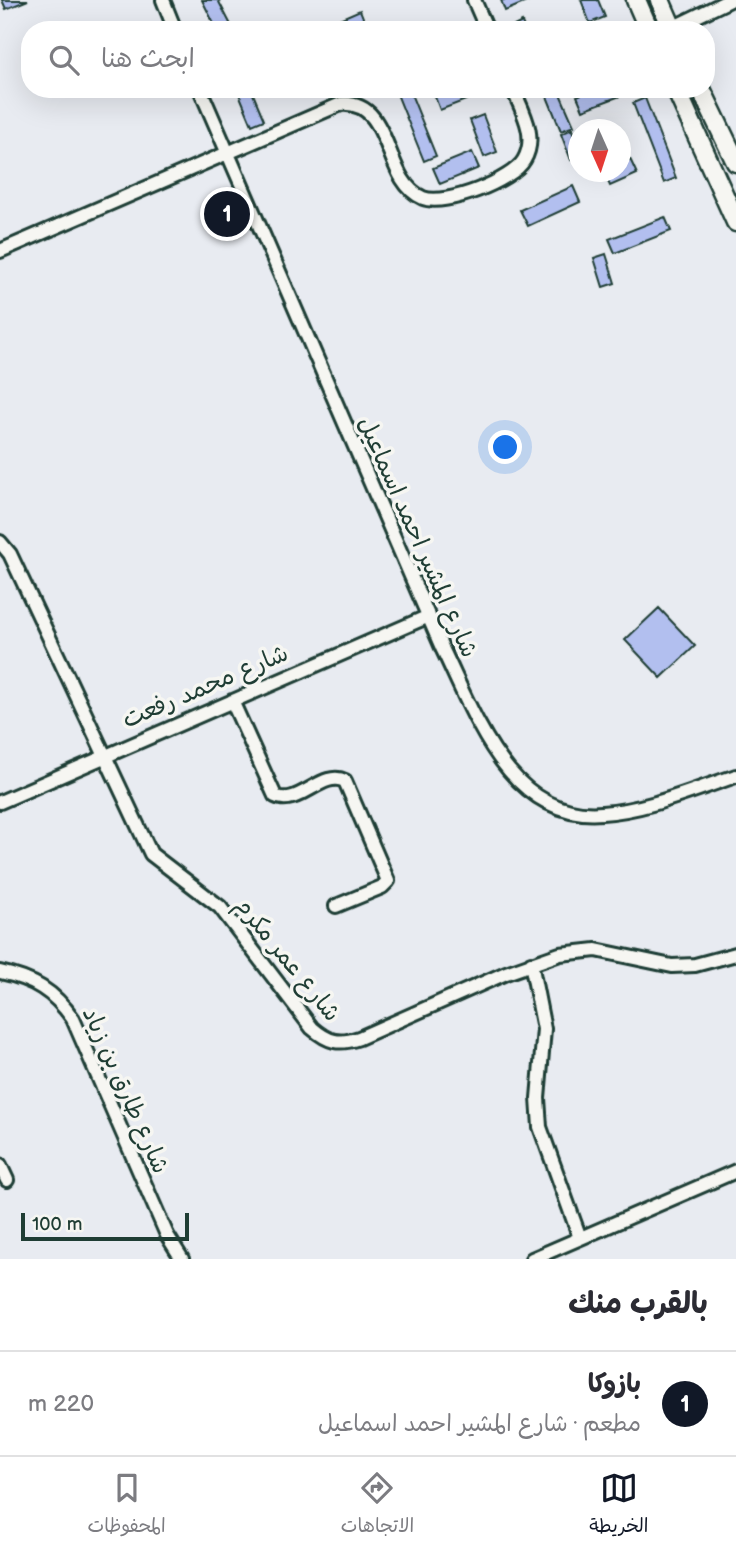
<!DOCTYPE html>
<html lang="ar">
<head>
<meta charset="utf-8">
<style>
	body { margin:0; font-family:"Balsamiq Sans","Playpen Sans Arabic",sans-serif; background:#f2f2f3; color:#2b2b33; direction:rtl }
	.compass { position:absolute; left:568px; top:119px; width:63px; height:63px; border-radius:50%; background:#fff; box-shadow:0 7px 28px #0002; rotate:177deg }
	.scale { position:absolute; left:21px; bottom:18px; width:168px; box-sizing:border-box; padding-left:7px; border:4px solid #1f3d34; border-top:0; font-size:19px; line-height:24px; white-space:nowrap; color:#1f3d34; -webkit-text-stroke:5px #f6f6f2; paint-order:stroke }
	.you { position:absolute; left:506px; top:448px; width:24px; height:24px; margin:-18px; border:5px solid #fff; border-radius:50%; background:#1a73e8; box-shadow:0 0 0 10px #1a73e833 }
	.badge { display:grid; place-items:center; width:46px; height:46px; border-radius:50%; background:#111827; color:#fff; font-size:23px; font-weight:700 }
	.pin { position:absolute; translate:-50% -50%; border:4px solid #fff; box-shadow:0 2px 7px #0006 }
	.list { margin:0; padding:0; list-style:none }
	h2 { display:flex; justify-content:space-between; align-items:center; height:91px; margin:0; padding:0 28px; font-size:30px }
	h2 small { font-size:23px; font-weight:400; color:#7c7c81 }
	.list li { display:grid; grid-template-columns:46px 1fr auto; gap:21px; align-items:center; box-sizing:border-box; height:105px; padding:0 28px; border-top:2px solid #e1e1e2 }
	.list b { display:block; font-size:26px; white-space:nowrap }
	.list p { margin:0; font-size:23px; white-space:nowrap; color:#7c7c81 }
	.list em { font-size:23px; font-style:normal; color:#7c7c81 }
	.icon { flex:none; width:38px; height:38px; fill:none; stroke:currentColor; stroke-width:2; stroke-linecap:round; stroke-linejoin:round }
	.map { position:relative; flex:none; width:736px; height:1259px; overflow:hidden; direction:ltr }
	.search { position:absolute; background:#fff; box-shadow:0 7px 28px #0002; left:21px; right:21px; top:21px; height:77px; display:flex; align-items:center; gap:18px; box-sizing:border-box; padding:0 24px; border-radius:28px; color:#7c7c81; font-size:26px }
	.sheet { height:196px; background:#fff }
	nav { display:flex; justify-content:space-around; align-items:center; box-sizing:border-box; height:98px; border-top:2px solid #e1e1e2; background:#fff; font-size:19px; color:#7c7c81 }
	nav a { display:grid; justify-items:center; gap:4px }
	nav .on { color:#111827 }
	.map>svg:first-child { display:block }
	.building { fill:#b2bfef; stroke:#1f3d34; stroke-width:2 }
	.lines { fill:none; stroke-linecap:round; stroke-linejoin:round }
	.street-casing { stroke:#1f3d34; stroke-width:18 }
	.secondary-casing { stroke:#1f3d34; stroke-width:23 }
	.street { stroke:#f6f6f2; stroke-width:12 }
	.secondary { stroke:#f6f6f2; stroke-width:18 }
	.labels { text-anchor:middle; stroke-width:7; stroke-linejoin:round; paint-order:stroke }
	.street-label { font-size:24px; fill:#1f3d34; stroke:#f6f6f2 }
</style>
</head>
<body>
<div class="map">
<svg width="736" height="1259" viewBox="0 0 736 1259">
	<rect width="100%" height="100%" fill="#e8ebf1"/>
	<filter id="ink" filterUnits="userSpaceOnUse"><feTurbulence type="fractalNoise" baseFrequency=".0143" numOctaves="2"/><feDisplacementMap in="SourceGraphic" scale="14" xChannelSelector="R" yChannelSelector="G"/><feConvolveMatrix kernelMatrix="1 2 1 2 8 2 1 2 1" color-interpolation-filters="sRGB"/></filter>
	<g filter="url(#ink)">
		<path class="building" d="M2,0H28L6,9Z
			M202,0H218L231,25L217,30Z
			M501,0H531L505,11Z
			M581,0H598L605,17L590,23Z
			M360,10L368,30H314Z
			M522,22L525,30H513L512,27Z
			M237,89H251L264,120L252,125Z
			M395,89H409L436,156L424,161Z
			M432,89H482L484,93L440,110Z
			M544,89H558L574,126L561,131Z
			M594,89H636V90L583,110L577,96Z
			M645,98L676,178L664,183L633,103Z
			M483,115L497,152L484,157L470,120Z
			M572,129L578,158L571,160L561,134Z
			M472,152L479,168L440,184L433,168Z
			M630,159L637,174L610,186L604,172H620V164Z
			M573,186L580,202L528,226L520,210Z
			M665,217L671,231L615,253L609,239Z
			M606,254L615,283L603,287L594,258Z
			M659,608L695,646L661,678L625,640Z"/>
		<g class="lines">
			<g class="street-casing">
				<path id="street" d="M163,0L175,30
					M474,0L487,30
					M672,28L730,0
					M200,89L443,650C475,716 511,821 602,813C648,810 693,790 736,776
					M0,251L341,104C394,100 382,181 423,198C445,207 513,180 524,160C538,136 522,111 513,89
					M0,542L10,554L151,854L220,907L312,1028C328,1042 339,1045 359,1038L506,973L560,954L596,950L672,966L695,965L736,954
					M232,701L275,796C298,808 323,769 345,781L388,881L382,887L336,906
					M0,802L429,616
					M531,963L544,1029L538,1098L540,1127L580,1238
					M0,972C33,979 54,991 73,1019L167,1235L182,1259
					M0,1165L7,1180
					M532,1259L736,1171"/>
			</g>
			<g class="secondary-casing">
				<path id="secondary" d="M636,0L649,30
					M660,0L673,30
					M676,89L736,222
					M701,89L736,162"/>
			</g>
			<use href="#street" class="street"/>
			<use href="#secondary" class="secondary"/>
		</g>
	</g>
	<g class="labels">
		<g class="street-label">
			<text transform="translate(418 537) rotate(66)" y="8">شارع المشير احمد اسماعيل</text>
			<text transform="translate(205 686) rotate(-23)" y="8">شارع محمد رفعت</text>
			<text transform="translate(288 959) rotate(51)" y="8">شارع عمر مكرم</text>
			<text transform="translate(126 1090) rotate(66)" y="8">شارع طارق بن زياد</text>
		</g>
	</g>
</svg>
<svg class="compass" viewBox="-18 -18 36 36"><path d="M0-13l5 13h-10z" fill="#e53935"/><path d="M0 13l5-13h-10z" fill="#7c7c81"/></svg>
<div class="scale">100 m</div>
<div class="you"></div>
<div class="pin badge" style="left:227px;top:214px">1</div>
<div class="search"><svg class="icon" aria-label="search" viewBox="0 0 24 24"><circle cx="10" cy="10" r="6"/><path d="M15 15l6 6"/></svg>ابحث هنا</div>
</div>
<section class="sheet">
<h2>بالقرب منك<small></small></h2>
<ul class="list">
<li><span class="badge">1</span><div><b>بازوكا</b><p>مطعم · شارع المشير احمد اسماعيل</p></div><em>220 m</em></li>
</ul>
</section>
<nav>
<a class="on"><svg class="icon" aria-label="map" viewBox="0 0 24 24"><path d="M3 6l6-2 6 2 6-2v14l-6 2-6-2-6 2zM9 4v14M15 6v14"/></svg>الخريطة</a>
<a><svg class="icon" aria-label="directions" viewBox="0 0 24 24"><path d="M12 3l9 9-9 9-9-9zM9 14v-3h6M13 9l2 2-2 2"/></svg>الاتجاهات</a>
<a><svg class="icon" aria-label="saved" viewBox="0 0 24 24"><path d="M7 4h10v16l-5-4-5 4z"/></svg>المحفوظات</a>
</nav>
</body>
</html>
